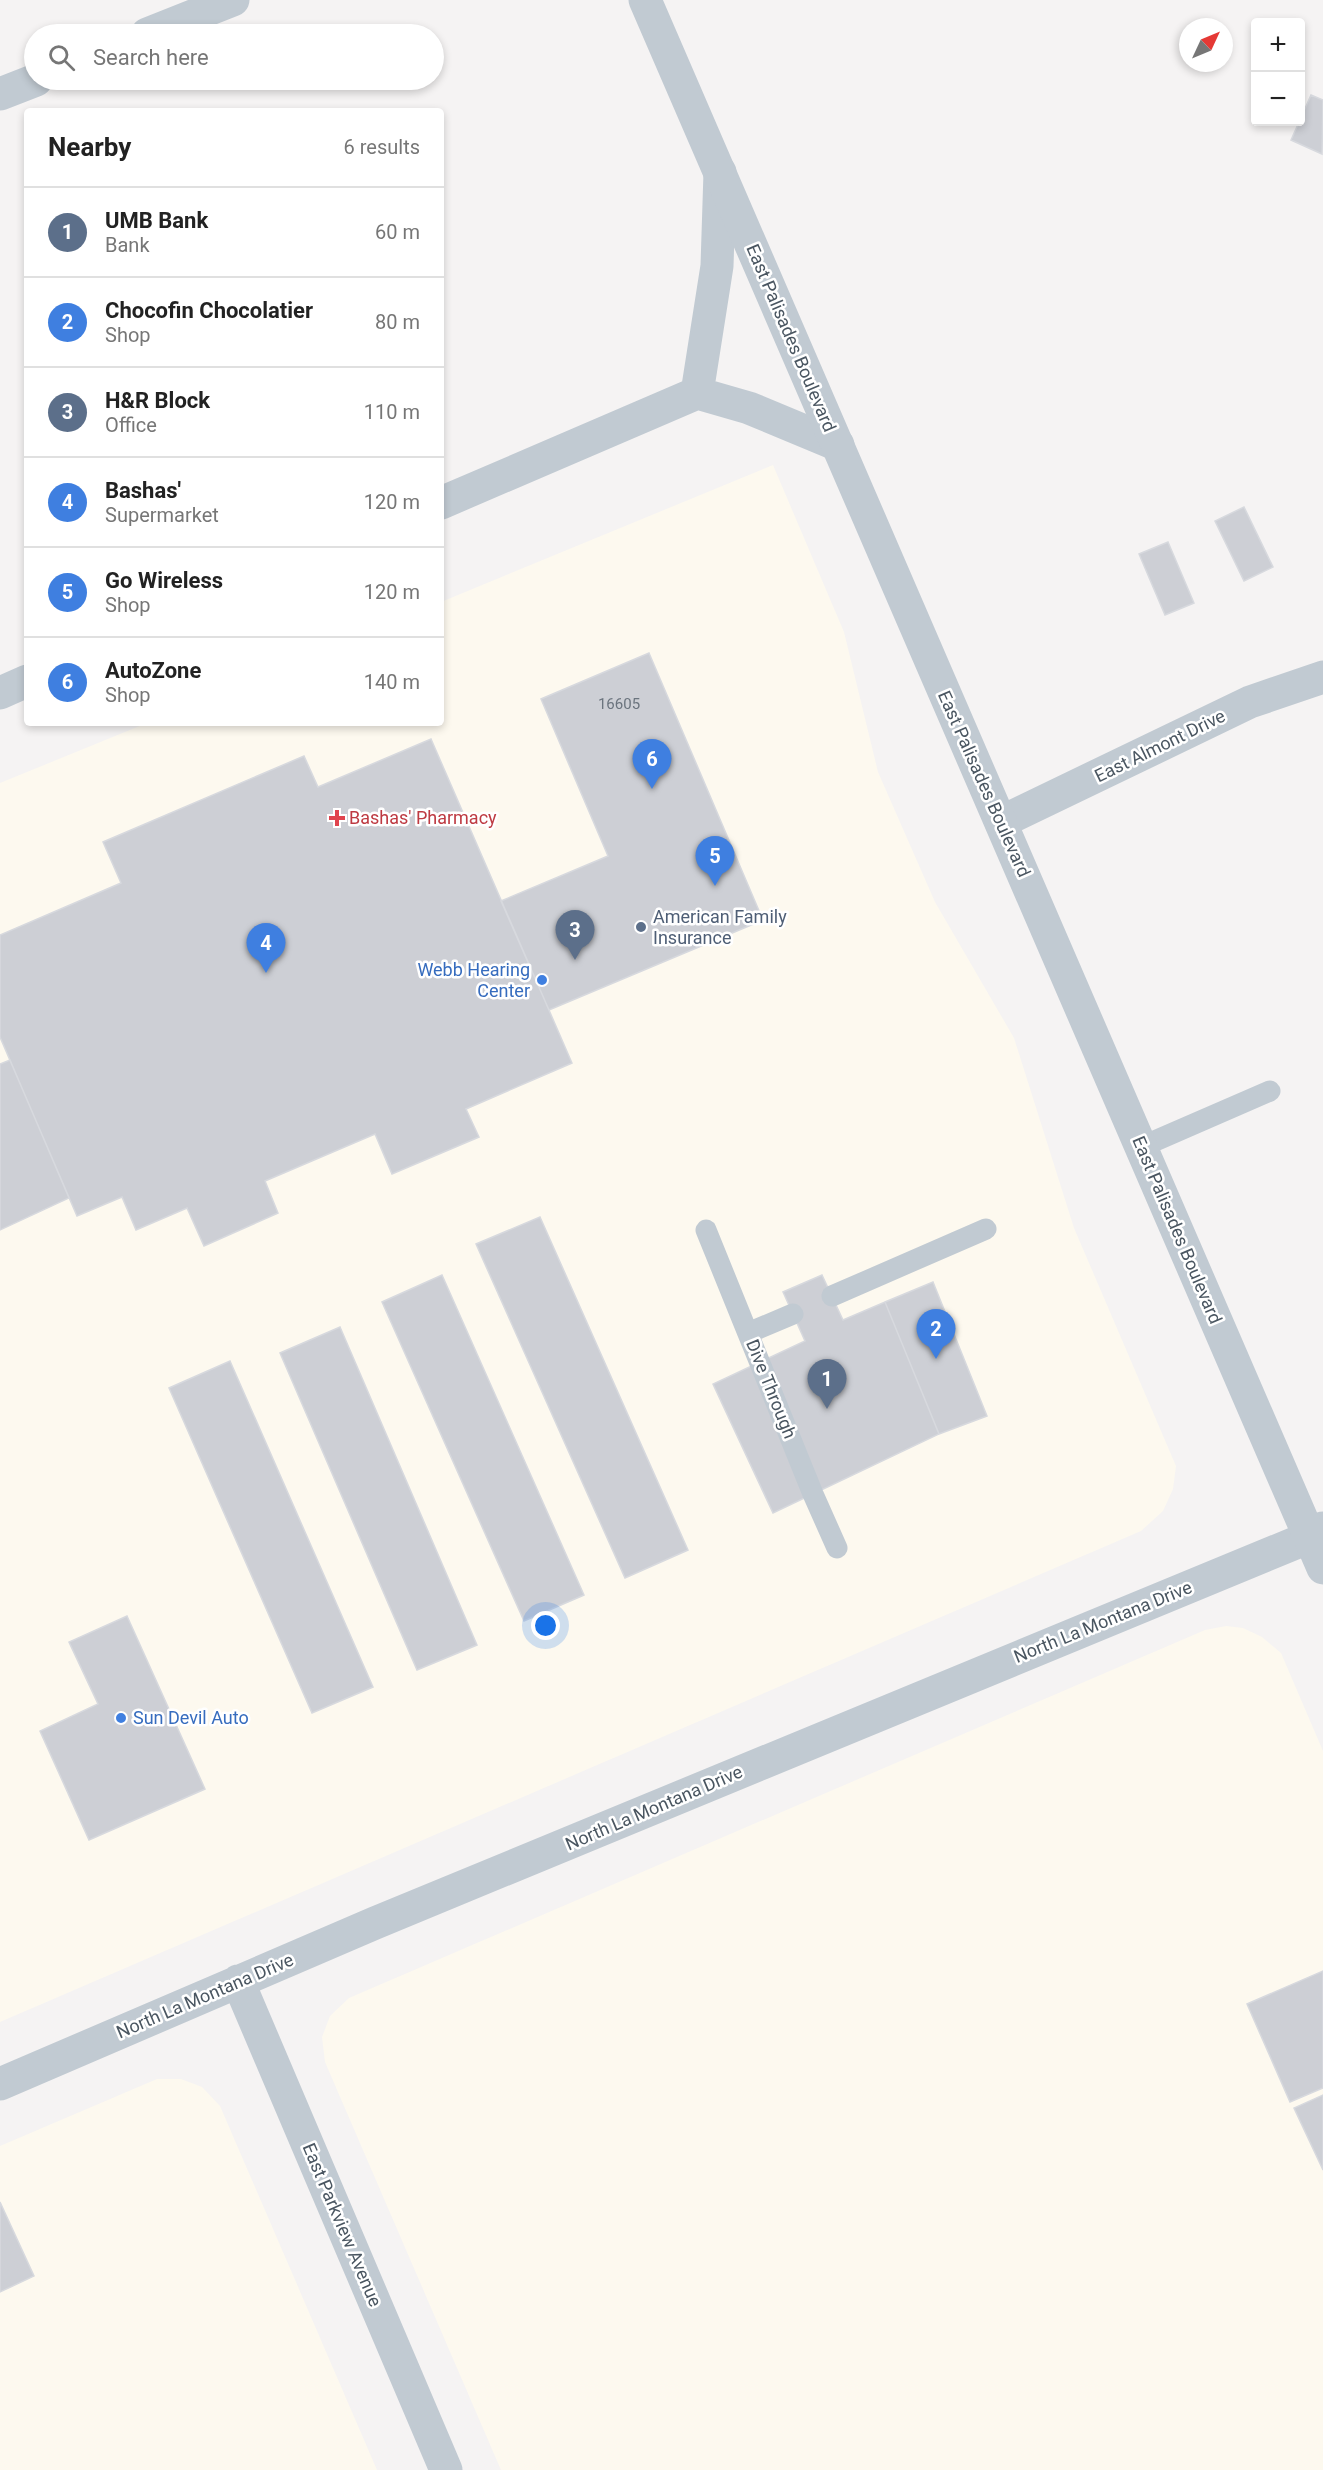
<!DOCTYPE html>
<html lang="en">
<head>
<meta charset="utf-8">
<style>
	body { margin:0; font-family:Roboto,sans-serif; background:#f6f6f6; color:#222 }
	.controls { position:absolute; right:18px; top:18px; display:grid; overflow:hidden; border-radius:6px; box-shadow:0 3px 9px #0003 }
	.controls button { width:54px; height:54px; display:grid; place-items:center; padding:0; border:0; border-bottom:2px solid #e0e0e0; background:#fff; color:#222; font:30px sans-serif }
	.compass { position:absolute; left:1179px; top:18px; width:54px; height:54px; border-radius:50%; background:#fff; box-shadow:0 3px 9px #0003; rotate:46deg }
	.you { position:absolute; left:546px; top:1626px; width:21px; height:21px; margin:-15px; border:4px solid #fff; border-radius:50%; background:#1a73e8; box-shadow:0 0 0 9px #1a73e833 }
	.badge { display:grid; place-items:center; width:39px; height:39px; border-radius:50%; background:#7c3aed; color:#fff; font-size:20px; font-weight:700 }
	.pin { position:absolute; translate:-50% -50px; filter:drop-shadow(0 2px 3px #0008) }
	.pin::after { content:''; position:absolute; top:32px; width:21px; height:18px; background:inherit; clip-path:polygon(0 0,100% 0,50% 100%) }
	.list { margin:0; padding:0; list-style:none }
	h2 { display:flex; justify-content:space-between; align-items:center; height:78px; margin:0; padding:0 24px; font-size:26px }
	h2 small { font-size:20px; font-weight:400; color:#767676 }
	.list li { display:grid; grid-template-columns:39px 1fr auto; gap:18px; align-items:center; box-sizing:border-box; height:90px; padding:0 24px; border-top:2px solid #e0e0e0 }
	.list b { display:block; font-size:22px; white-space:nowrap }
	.list p { margin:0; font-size:20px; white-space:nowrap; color:#767676 }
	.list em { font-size:20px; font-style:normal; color:#767676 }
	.icon { flex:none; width:33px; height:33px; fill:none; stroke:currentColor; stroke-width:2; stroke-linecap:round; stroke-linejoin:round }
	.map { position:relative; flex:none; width:1323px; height:2470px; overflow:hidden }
	.search { position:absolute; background:#fff; box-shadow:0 3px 9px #0003; left:24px; top:24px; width:420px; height:66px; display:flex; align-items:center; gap:15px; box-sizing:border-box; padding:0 21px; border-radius:33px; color:#767676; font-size:22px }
	.panel { position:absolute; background:#fff; box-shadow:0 3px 9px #0003; left:24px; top:108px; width:420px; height:618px; border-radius:6px }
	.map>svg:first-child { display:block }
	.commercial { fill:#fdf9ef }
	.building { fill:#cdcfd5; stroke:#d7d9de; stroke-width:1.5 }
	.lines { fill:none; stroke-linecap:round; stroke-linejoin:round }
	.service { stroke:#c1cad2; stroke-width:21 }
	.minor { stroke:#c1cad2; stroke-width:33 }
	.tertiary { stroke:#c1cad2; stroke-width:33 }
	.health-dot { fill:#e0444e; stroke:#fff; stroke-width:2 }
	.service-dot { fill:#5c6f8a; stroke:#fff; stroke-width:2 }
	.shop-dot { fill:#3f7fe0; stroke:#fff; stroke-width:2 }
	.labels { text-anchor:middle; stroke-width:5; stroke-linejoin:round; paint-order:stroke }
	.number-label { font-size:15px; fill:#6b747e }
	.street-label { font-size:18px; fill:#4a5661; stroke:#fff }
	.health-label { font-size:18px; fill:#be3a42; stroke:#fff; text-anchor:start }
	.service-label { font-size:18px; fill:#4e5e75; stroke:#fff; text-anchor:start }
	.shop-label { font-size:18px; fill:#366cbe; stroke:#fff; text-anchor:end }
</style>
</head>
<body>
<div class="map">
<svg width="1323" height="2470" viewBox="0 0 1323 2470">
	<rect width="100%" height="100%" fill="#f5f3f3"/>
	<path class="commercial" d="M773,465L844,632L878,772L935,902L1014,1038L1074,1228L1176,1466L1173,1489L1163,1511L1141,1531L0,2022V783L147,723H441V602Z
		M1226,1626L1243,1628L1262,1637L1281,1653L1323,1751V2470H501L325,2062L322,2037L330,2016L349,1998L1205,1630Z
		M157,2079H181L202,2087L220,2106L377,2470H0V2146Z"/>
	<path class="building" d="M1311,95L1323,100L1322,154L1291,140Z
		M1244,507L1273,567L1244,581L1215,521Z
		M1168,542L1194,603L1165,615L1139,554Z
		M649,653L763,920L549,1010L501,901L608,856L541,699Z
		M431,739L572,1063L466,1109L479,1137L392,1174L375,1134L265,1181L278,1213L204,1246L187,1208L136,1230L122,1197L77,1216L0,1037V935L121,883L103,842L304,756L318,787Z
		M10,1060L69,1198L0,1230V1064Z
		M540,1217L688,1550L625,1578L476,1244Z
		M442,1275L584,1595L524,1621L382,1302Z
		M822,1275L843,1320L885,1302L939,1434L773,1513L713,1384L805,1341L783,1292Z
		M933,1282L987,1416L939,1434L885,1302Z
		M340,1327L477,1645L417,1670L280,1353Z
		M230,1361L373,1687L312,1713L169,1388Z
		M127,1616L205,1789L89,1840L40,1731L98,1704L69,1642Z
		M1323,1971V2088L1290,2102L1247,2004Z
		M1323,2095V2170L1294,2108Z
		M0,2202L34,2276L0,2292Z"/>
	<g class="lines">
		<path class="service" d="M1141,1147L1270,1091
			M706,1230L813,1494L837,1548
			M832,1296L986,1229
			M748,1333L793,1314"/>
		<path class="minor" d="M147,34L233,0
			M0,94L36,80
			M697,393L717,266L720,172
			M441,503L697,393L749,408L838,445
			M0,693L27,681
			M1001,822L1250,702L1323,677
			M238,1981L446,2470
			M0,2084L375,1923L1310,1537L1323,1528"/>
		<path class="tertiary" d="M645,0L1323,1568"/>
	</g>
	<path class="health-dot" d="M334 809h6v6h6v6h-6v6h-6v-6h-6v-6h6z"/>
	<circle class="service-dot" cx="641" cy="927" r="6"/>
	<g class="shop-dot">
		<circle cx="542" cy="980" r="6"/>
		<circle cx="121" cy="1718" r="6"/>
	</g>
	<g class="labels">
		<g class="number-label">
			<text x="619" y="709">16605</text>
		</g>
		<g class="street-label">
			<text transform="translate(791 338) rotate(67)" y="6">East Palisades Boulevard</text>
			<text transform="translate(1160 746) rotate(-26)" y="6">East Almont Drive</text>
			<text transform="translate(984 784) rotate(66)" y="6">East Palisades Boulevard</text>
			<text transform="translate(1177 1230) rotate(67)" y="6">East Palisades Boulevard</text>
			<text transform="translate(771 1389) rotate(68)" y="6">Dive Through</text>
			<text transform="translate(1103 1622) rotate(-22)" y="6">North La Montana Drive</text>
			<text transform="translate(654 1808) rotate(-23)" y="6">North La Montana Drive</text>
			<text transform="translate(205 1996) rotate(-23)" y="6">North La Montana Drive</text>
			<text transform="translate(342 2225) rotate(67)" y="6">East Parkview Avenue</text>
		</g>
		<g class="health-label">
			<text x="349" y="824">Bashas' Pharmacy</text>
		</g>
		<g class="service-label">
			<text x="653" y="923">American Family<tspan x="653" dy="21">Insurance</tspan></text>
		</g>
		<g class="shop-label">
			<text x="530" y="976">Webb Hearing<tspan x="530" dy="21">Center</tspan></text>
			<text x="133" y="1724" text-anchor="start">Sun Devil Auto</text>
		</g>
	</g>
</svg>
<div class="controls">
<button>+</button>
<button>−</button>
</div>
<svg class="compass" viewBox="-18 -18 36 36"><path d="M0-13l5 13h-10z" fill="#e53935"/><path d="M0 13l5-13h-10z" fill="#767676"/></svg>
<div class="you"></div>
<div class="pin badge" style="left:827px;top:1409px;background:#5c6f8a">1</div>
<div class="pin badge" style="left:936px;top:1359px;background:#3f7fe0">2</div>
<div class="pin badge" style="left:575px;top:960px;background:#5c6f8a">3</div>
<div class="pin badge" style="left:266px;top:973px;background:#3f7fe0">4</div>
<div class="pin badge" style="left:715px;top:886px;background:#3f7fe0">5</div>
<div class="pin badge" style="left:652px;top:789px;background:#3f7fe0">6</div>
<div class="search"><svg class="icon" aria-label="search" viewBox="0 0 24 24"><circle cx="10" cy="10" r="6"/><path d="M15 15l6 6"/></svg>Search here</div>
<section class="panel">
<h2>Nearby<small>6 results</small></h2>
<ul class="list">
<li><span class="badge" style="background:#5c6f8a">1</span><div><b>UMB Bank</b><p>Bank</p></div><em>60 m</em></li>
<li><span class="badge" style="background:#3f7fe0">2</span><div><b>Chocofin Chocolatier</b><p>Shop</p></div><em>80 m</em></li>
<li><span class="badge" style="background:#5c6f8a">3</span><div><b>H&amp;R Block</b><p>Office</p></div><em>110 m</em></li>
<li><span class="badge" style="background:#3f7fe0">4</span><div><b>Bashas'</b><p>Supermarket</p></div><em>120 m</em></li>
<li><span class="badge" style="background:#3f7fe0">5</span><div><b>Go Wireless</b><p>Shop</p></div><em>120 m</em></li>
<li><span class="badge" style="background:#3f7fe0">6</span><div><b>AutoZone</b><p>Shop</p></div><em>140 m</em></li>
</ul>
</section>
</div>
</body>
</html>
